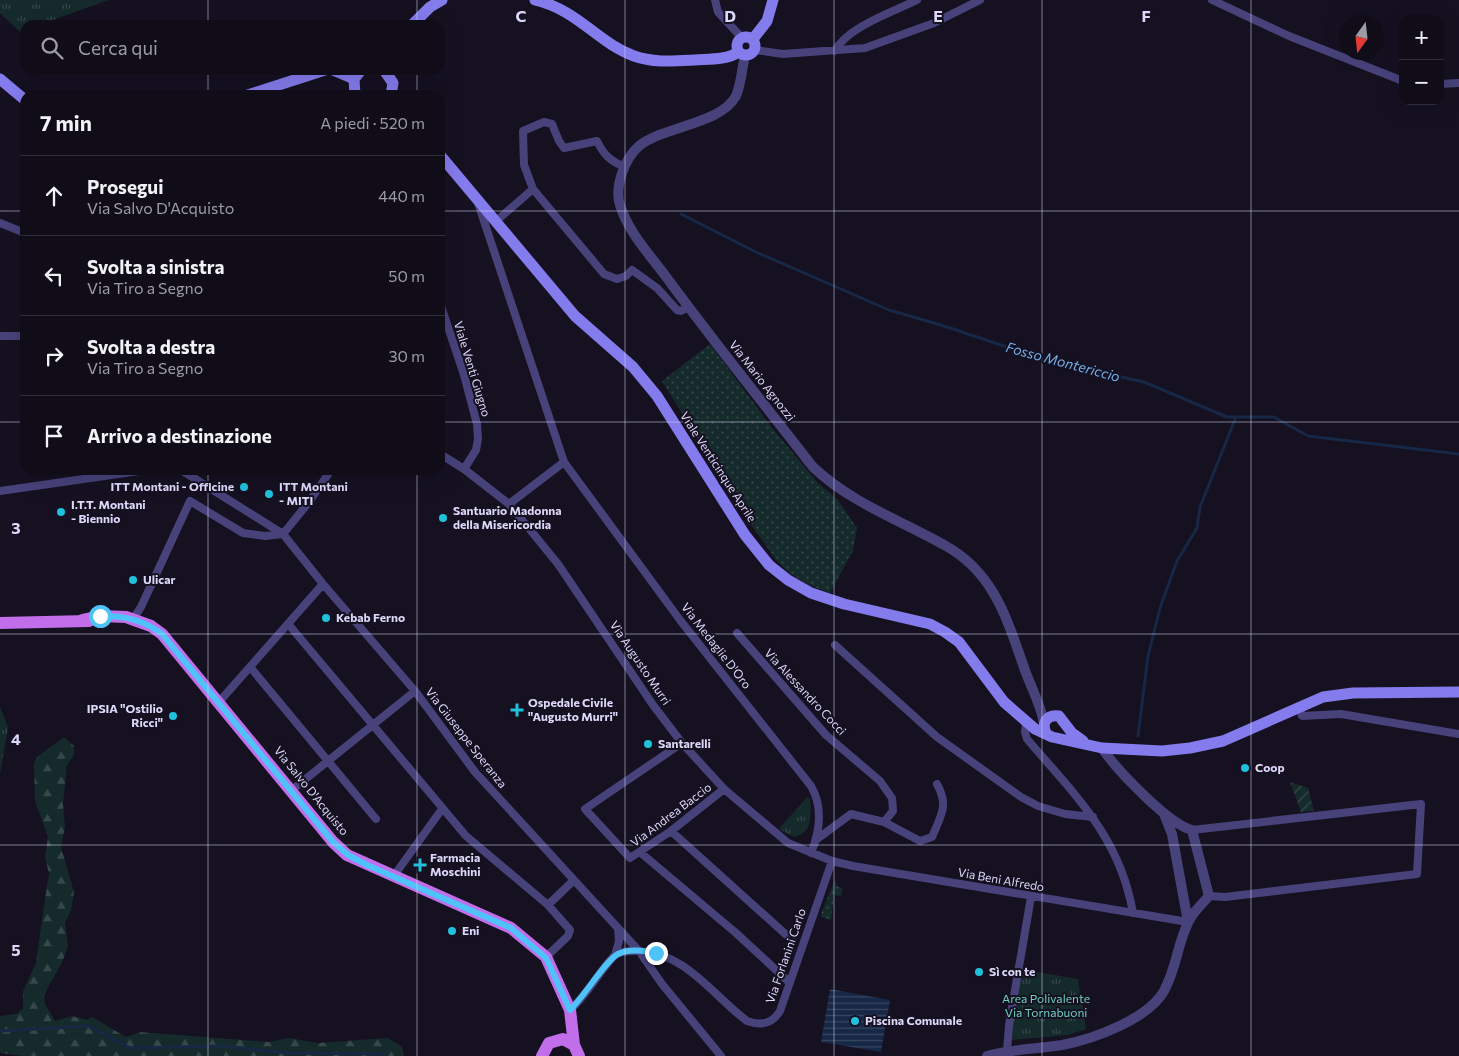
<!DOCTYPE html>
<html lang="it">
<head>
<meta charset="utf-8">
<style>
	body { margin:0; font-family:Commissioner,sans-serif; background:#1e1b26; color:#f1f3f6 }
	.controls { position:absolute; right:15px; top:15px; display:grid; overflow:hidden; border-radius:10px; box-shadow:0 5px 20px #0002 }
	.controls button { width:45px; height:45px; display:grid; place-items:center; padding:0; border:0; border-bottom:1px solid #302d38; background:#100d19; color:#f1f3f6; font:25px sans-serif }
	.compass { position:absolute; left:1339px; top:15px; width:45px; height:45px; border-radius:50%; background:#100d19; box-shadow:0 5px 20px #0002; rotate:195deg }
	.stop { position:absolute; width:15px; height:15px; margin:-11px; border:4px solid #4fc3f7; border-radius:50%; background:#fff }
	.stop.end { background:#4fc3f7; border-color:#fff; box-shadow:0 1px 5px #0008 }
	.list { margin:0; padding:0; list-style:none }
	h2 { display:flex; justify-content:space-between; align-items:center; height:65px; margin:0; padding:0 20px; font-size:21px }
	h2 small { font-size:16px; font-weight:400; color:#9c9ca2 }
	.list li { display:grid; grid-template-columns:32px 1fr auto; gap:15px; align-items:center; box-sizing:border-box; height:80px; padding:0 20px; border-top:1px solid #302d38 }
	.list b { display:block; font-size:19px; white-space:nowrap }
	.list p { margin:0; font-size:16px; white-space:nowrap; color:#9c9ca2 }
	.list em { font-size:16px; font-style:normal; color:#9c9ca2 }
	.icon { flex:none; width:28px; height:28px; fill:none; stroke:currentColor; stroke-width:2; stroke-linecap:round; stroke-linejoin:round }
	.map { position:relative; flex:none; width:1459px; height:1056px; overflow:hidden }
	.search { position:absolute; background:#100d19; box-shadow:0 5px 20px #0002; left:20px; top:20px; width:425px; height:55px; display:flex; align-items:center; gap:12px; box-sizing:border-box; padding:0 18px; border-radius:15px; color:#9c9ca2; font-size:19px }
	.panel { position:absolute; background:#100d19; box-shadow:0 5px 20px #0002; left:20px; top:90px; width:425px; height:385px; border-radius:15px }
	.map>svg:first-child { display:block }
	.grass { fill:url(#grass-dots) }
	.forest { fill:url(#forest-firs) }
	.park { fill:url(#park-tufts) }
	.garden { fill:url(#garden-furrows) }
	.pitch { fill:#152a2b }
	.water { fill:url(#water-rules) }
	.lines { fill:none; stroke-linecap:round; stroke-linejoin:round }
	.stream { stroke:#172746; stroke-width:3 }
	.minor { stroke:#47427a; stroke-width:8 }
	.tertiary { stroke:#47427a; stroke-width:10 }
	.secondary { stroke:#847bec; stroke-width:11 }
	.primary { stroke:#c26dea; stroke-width:12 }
	.route { stroke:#4fc3f7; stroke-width:6 }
	.grid { fill:none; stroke:#ddd7f9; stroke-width:1; stroke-opacity:0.55 }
	.poi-dot { fill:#1fc1dd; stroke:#151121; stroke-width:2 }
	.labels { text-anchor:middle; stroke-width:4; stroke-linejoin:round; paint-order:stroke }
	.street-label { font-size:12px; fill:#ddd7f9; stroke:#151121 }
	.poi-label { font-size:12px; font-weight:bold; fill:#ddd7f9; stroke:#151121; text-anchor:start }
	.park-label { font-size:12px; fill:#6dcfbc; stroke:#151121 }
	.water-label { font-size:14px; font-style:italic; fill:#73aeeb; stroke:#151121 }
	.grid-label { font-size:16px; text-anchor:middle; font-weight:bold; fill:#ddd7f9; stroke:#151121; stroke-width:4; stroke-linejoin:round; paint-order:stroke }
</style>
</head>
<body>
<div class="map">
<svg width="1459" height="1056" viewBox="0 0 1459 1056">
	<defs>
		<pattern id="grass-dots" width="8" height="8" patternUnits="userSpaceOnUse" patternTransform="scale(1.25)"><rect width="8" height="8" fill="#152a2b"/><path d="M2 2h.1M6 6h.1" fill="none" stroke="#37484a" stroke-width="1.8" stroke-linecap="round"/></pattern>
		<pattern id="forest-firs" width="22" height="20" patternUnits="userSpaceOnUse" patternTransform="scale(1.25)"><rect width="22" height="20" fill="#152a2b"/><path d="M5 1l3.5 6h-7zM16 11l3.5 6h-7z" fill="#37484a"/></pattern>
		<pattern id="park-tufts" width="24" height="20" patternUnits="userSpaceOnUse" patternTransform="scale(1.25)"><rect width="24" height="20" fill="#152a2b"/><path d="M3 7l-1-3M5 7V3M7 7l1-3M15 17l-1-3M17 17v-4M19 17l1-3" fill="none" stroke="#37484a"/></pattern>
		<pattern id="garden-furrows" width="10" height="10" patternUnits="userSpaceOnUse" patternTransform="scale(1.25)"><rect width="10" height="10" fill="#152a2b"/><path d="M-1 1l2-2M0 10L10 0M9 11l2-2" fill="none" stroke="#37484a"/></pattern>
		<pattern id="water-rules" width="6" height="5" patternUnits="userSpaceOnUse" patternTransform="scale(1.25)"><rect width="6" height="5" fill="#172746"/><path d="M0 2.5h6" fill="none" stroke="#384661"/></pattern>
	</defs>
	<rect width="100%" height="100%" fill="#151121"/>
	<path class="grass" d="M710,344L773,429L818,483L838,500L857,528L853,551L830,593L809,585L789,573L776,560L750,523L662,381Z
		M835,880L837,886L842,888L841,896L834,895L831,920L821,917L822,911Z"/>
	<path class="forest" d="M64,737L74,746V755L67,765L63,803L65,827L61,847L74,892L71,910L65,923L68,947L62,962L44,995L45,1004L55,1021L72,1016L87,1020L92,1017L126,1037L140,1032L269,1042L289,1038L317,1043L388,1038L402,1047L404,1056H23L0,1053V1016L16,1014L23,1009V991L36,963L47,885L49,874L45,856L48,837L35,801L34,763L38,756Z"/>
	<path class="park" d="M0,0H108L39,25H25V30L20,32L0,13Z
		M0,707L8,727L0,774Z
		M807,797L810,799C811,815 813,833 794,837L779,829Z
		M1019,969L1078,979L1086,1029L1068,1035L1010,1040Z"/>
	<path class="garden" d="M1290,782L1308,788L1314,811L1301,812Z"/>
	<path class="pitch" d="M1024,989L1071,992L1070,1017L1023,1015Z"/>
	<path class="water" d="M830,989L890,1000L881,1052L821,1042Z"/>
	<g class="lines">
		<path class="stream" d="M681,214L756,252L889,310L941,325L1046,360L1144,382L1227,417H1274L1308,436L1459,454
			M1138,736L1148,656L1160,608L1177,561L1197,528L1200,507L1236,417
			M0,1031L88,1026L130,1048L221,1046L287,1053L384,1054"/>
		<path class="minor" d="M715,0L718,12L742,38
			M1212,0L1289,36L1403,81
			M755,50L783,54L865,48L934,23L980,0
			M835,51C847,27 893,12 917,0
			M1440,84L1459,83
			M533,189L604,274L617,279L626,276L632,270L657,288L677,310L681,311L689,307
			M478,203L564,462L680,620L811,786C823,807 820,831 811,853
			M495,222L533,189L524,165L523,131L544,122L552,124L559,141L564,148L597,141C604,155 610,161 625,167
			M0,223L25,233
			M440,303L464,375L477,424L478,439L476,450L464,469L440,454
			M0,336H25
			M464,469L509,504L558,564L653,705L682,743L724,789L788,843L832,861L853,866L1188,922
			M181,470L283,534L323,584L415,691L475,772L639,951L662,984L721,1056
			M0,491L146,470
			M509,504L564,462
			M283,534L309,502L331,470
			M133,619L141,607L190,501L243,533L265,536L283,534
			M289,625L466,836L548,905L570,930L568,936L546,957
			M737,633L826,735L880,781L892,798L893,811L884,822L851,814L817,839
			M835,645L937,737L1021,797L1038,806L1065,814L1093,817
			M251,668L376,819
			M219,702L323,584
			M1299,707L1302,716L1341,714L1459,734
			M1026,723L1025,732L1027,739C1075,795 1120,837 1133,913
			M682,743L585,809L630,858L671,831L724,789
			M292,790L415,691
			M884,822L920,841L932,837C941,815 949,806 937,784
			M1192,830L1421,804L1417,874L1225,897L1209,896
			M671,831L792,940
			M641,853L736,933L789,982
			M393,877L442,809
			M548,905L574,880
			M615,955L619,941L618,928
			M570,1010C588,994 598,973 614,956C619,951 629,951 636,951C685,951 712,995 747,1021C761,1026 772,1024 780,1011L832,861
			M1007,1051L1009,1025L1031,897"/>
		<path class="tertiary" d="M745,55C742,68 741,85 736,96C721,124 664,126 639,146C625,158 614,187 620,205C628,232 650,255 667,278C714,342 764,404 813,467C851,503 900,520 946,546C996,574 1008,623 1026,673C1032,689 1041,706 1044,723
			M1164,814L1172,834L1188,922
			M987,1056C1012,1049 1037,1049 1062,1045C1094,1039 1148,1019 1164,991C1177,967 1177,945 1188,923C1192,913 1202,904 1209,896L1192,830C1168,824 1116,769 1102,748"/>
		<path class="secondary" d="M535,0C578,10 598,43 634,56C653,63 675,61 695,60C710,59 726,60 739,52
			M412,25L430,7L442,0
			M737 46a9 9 0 1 1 18 0a9 9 0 1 1-18 0Z
			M753,39L767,21L773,0
			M333,70L354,79
			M384,70L393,83L391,95
			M0,79L25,100
			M248,95L325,70
			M355,95L354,79L361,70
			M440,155L575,316L633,367L657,396L745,535L769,565L788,580L811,593L844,604L930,624L945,632L959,642L1004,702L1035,729L1052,737L1102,748L1162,751L1190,748L1223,741L1323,697L1353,693L1459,692
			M1046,733C1041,723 1047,714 1059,716L1072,733L1083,741"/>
		<path class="primary" d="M82,620L100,616L126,617L151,626L162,634L333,842L347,855L511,928L546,957L570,1010L574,1045
			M0,623L89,621
			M542,1056L549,1043L563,1039L574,1045L579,1056"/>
	</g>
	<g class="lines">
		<path class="route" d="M100,616C124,616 142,619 162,634L333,842L348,855L367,865L511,928L546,958L570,1010C583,998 607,959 618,954C629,948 645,951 656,953"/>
	</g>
	<path class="grid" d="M208,0V25M417,0V25M625,0V1056M834,0V1056M1042,0V1056M1251,0V1056M208,70V95M417,70V95M0,211H25M440,211H1459M0,422H25M440,422H1459M208,470V1056M417,470V1056M0,634H1459M0,845H1459"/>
	<g class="poi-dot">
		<circle cx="244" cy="487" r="5"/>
		<circle cx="269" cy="494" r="5"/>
		<circle cx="61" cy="512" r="5"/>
		<circle cx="443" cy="518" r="5"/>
		<circle cx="133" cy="580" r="5"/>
		<circle cx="326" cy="618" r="5"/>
		<path d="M514.5 702.5h5v5h5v5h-5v5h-5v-5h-5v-5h5z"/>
		<circle cx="173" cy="716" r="5"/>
		<circle cx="648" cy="744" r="5"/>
		<circle cx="1245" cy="768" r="5"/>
		<path d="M417.5 857.5h5v5h5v5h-5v5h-5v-5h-5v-5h5z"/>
		<circle cx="452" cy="931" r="5"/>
		<circle cx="979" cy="972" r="5"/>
		<circle cx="855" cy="1021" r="5"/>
	</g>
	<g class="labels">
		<g class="street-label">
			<text transform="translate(472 369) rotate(73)" y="4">Viale Venti Giugno</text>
			<text transform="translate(762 381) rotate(52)" y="4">Via Mario Agnozzi</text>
			<text transform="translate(718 467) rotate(57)" y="4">Viale Venticinque Aprile</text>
			<text transform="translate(716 646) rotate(52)" y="4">Via Medaglie D'Oro</text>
			<text transform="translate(640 663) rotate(56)" y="4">Via Augusto Murri</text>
			<text transform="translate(805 692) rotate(47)" y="4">Via Alessandro Cocci</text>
			<text transform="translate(466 738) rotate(52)" y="4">Via Giuseppe Speranza</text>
			<text transform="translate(311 791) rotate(51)" y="4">Via Salvo D'Acquisto</text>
			<text transform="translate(671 815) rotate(-37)" y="4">Via Andrea Baccio</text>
			<text transform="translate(1001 880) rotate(10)" y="4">Via Beni Alfredo</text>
			<text transform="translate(786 956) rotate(-71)" y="4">Via Forlanini Carlo</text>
		</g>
		<g class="poi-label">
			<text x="234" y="491" text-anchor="end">ITT Montani - Officine</text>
			<text x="279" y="491">ITT Montani<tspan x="279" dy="14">- MITI</tspan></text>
			<text x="71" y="509">I.T.T. Montani<tspan x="71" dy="14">- Biennio</tspan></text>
			<text x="453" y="515">Santuario Madonna<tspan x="453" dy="14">della Misericordia</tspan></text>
			<text x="143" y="584">Ulicar</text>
			<text x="336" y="622">Kebab Ferno</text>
			<text x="528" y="707">Ospedale Civile<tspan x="528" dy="14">"Augusto Murri"</tspan></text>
			<text x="163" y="713" text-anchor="end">IPSIA "Ostilio<tspan x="163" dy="14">Ricci"</tspan></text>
			<text x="658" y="748">Santarelli</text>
			<text x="1255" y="772">Coop</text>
			<text x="430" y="862">Farmacia<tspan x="430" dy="14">Moschini</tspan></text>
			<text x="462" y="935">Eni</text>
			<text x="989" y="976">Sì con te</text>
			<text x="865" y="1025">Piscina Comunale</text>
		</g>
		<g class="park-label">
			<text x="1046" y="1003">Area Polivalente<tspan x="1046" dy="14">Via Tornabuoni</tspan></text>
		</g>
		<g class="water-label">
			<text transform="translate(1063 362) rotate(15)" y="5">Fosso Montericcio</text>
		</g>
	</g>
	<g class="grid-label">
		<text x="521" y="22">C</text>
		<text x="730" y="22">D</text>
		<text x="938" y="22">E</text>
		<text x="1146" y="22">F</text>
		<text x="16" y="534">3</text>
		<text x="16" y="745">4</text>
		<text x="16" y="956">5</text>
	</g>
</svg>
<div class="controls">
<button>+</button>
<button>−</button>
</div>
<svg class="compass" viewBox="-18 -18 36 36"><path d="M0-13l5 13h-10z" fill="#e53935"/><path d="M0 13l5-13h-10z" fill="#9c9ca2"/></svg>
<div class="stop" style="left:100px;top:616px"></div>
<div class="stop end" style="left:656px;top:953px"></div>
<div class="search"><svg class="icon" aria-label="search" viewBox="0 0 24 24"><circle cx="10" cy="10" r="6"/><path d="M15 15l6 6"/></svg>Cerca qui</div>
<section class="panel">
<h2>7 min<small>A piedi · 520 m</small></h2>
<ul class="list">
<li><svg class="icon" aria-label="ahead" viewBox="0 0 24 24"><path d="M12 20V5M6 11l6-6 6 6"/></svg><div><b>Prosegui</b><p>Via Salvo D'Acquisto</p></div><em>440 m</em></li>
<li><svg class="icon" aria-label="left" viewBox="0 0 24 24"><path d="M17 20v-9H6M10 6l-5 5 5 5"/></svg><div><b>Svolta a sinistra</b><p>Via Tiro a Segno</p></div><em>50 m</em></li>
<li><svg class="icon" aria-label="right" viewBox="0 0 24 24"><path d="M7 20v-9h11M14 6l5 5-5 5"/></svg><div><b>Svolta a destra</b><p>Via Tiro a Segno</p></div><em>30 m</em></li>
<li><svg class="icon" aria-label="arrive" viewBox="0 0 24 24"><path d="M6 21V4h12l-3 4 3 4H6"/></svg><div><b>Arrivo a destinazione</b></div></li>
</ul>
</section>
</div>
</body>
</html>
